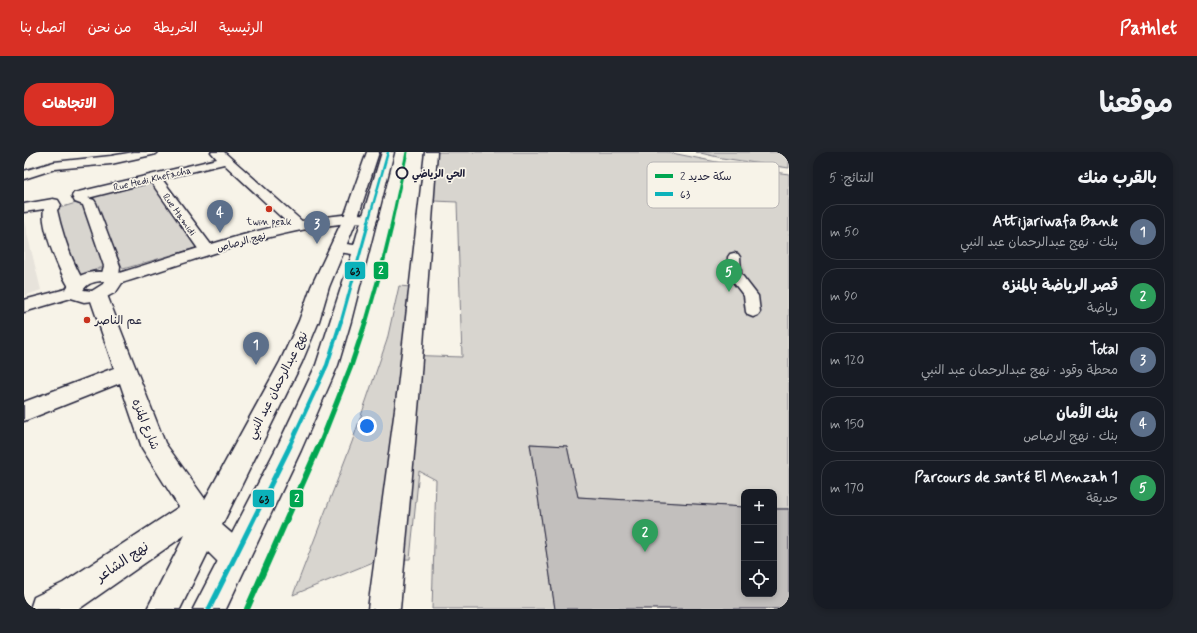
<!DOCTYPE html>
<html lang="ar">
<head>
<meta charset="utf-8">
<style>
	body { margin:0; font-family:Mynerve,"Playpen Sans Arabic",sans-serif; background:#20242c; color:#f1f3f6; direction:rtl }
	.controls { position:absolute; right:12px; bottom:12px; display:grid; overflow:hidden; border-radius:8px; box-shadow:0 2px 6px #0003 }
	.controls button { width:36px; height:36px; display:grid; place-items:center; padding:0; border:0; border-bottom:1px solid #363941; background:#171b24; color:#f1f3f6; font:20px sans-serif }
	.you { position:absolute; left:343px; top:274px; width:14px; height:14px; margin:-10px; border:3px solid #fff; border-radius:50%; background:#1a73e8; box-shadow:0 0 0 6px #1a73e833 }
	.badge { display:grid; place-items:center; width:26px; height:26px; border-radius:50%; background:#d93025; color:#fff; font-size:13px; font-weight:700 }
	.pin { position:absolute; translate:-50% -33px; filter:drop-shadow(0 1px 2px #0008) }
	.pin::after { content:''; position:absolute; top:21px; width:14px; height:12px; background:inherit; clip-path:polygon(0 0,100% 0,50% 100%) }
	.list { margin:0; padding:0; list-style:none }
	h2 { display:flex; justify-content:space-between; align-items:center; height:52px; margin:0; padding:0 16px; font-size:17px }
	h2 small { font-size:13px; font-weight:400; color:#9ea1a6 }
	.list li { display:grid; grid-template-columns:26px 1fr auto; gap:12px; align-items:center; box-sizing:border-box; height:56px; margin:0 8px 8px; padding:0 8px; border:1px solid #363941; border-radius:16px }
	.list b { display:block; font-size:15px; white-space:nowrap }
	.list p { margin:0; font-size:13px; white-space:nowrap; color:#9ea1a6 }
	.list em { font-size:13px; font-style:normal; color:#9ea1a6 }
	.icon { flex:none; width:22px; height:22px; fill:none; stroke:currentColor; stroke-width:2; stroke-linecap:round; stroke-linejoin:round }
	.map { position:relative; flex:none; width:765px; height:457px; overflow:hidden; direction:ltr; border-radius:16px }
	header { display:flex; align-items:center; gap:24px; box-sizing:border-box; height:56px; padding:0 20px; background:#d93025; color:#fff }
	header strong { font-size:19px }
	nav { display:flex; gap:22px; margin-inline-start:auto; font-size:14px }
	.intro { display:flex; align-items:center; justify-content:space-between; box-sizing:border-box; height:96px; padding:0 24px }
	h1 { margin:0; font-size:28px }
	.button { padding:10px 18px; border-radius:16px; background:#d93025; color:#fff; font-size:14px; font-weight:700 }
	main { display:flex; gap:24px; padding:0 24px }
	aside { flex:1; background:#171b24; border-radius:16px; box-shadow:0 2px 6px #0003 }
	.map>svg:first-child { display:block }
	.built { fill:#e7e3db }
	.green { fill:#d8d5cf; stroke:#7d7c85 }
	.building { fill:#c2bfbd; stroke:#22223b }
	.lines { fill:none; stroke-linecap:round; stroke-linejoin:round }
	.pedestrian-casing { stroke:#22223b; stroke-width:3 }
	.minor-casing { stroke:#22223b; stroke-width:3 }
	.tertiary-casing { stroke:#22223b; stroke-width:3 }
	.primary-casing { stroke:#22223b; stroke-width:3 }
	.pedestrian { fill:#f7f3e8; fill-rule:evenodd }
	.minor { fill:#f7f3e8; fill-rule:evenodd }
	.tertiary { fill:#f7f3e8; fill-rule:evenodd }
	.primary { fill:#f7f3e8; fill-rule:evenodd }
	.bus-1-far3-casing { stroke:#f7f3e8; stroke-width:4.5 }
	.bus-1-far2-casing { stroke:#f7f3e8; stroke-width:5.5 }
	.bus-1-far1-casing { stroke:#f7f3e8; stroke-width:7 }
	.bus-1-casing { stroke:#f7f3e8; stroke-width:8 }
	.bus-1-far3 { stroke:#0cb2ba; stroke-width:2.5 }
	.bus-1-far2 { stroke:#0cb2ba; stroke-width:3 }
	.bus-1-far1 { stroke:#0cb2ba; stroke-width:4 }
	.bus-1 { stroke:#0cb2ba; stroke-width:5 }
	.rail-1-far3-casing { stroke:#f7f3e8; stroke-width:5 }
	.rail-1-far2-casing { stroke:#f7f3e8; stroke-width:6 }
	.rail-1-far1-casing { stroke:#f7f3e8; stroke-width:8 }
	.rail-1-casing { stroke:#f7f3e8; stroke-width:10 }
	.rail-1-far3 { stroke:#00a651; stroke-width:3 }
	.rail-1-far2 { stroke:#00a651; stroke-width:4 }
	.rail-1-far1 { stroke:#00a651; stroke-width:5 }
	.rail-1 { stroke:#00a651; stroke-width:6 }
	.stop-dot { fill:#f7f3e8; stroke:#22223b; stroke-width:2 }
	.poi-dot { fill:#c8321e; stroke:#f7f3e8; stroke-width:1.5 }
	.labels { text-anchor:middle; stroke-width:3.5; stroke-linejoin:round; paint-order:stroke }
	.far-stop-label { font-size:10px; font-weight:bold; fill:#22223b; stroke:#f7f3e8; text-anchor:start }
	.far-street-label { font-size:10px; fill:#22223b; stroke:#f7f3e8 }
	.far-poi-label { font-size:10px; fill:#22223b; stroke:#f7f3e8 }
	.poi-label { font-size:12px; fill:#22223b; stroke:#f7f3e8; text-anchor:start }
	.street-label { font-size:12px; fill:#22223b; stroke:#f7f3e8 }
	.near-street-label { font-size:14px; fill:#22223b; stroke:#f7f3e8 }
	.key { fill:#f7f3e8; stroke:#b7b4b4; stroke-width:1 }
	.key-label { font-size:11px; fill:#22223b }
	.line-badge { stroke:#f7f3e8; stroke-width:1.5 }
	.badge-label { font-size:11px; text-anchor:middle; font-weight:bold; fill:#fff }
	.pale-badge-label { font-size:11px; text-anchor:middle; font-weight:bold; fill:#111 }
</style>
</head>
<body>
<header>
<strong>Pathlet</strong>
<nav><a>الرئيسية</a><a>الخريطة</a><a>من نحن</a><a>اتصل بنا</a></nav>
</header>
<div class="intro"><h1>موقعنا</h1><a class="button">الاتجاهات</a></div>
<main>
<aside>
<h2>بالقرب منك<small>النتائج: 5</small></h2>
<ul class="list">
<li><span class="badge" style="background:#5c6f8a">1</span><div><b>Attijariwafa Bank</b><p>بنك · نهج عبدالرحمان عبد النبي</p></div><em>50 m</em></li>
<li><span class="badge" style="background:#2e9e5b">2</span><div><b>قصر الرياضة بالمنزه</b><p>رياضة</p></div><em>90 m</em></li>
<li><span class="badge" style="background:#5c6f8a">3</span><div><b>Total</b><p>محطة وقود · نهج عبدالرحمان عبد النبي</p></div><em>120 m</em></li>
<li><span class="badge" style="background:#5c6f8a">4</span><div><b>بنك الأمان</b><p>بنك · نهج الرصاص</p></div><em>150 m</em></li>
<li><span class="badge" style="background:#2e9e5b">5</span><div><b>Parcours de santé El Menzah 1</b><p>حديقة</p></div><em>170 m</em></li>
</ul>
</aside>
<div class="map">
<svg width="765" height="457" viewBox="0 0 765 457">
	<rect width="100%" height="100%" fill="#f7f3e8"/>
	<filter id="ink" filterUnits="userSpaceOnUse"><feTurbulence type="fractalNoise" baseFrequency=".025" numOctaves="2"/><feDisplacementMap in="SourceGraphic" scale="8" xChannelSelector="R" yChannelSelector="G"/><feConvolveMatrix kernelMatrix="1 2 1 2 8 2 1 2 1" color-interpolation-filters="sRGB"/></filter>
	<g filter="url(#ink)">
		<path class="built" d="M0,69L17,138L0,144Z"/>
		<path class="green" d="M413,0H643L727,17L765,22V357H750V340H720V355L554,345L543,294L506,292L531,457H408L412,328L395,319L386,407L354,408L269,443L328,290L363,188L375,134L387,135L380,203L438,205L433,50L410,49Z
			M672,0H765V16L698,6Z
			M127,30L172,96L99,117L67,44Z
			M58,49L86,116H76L50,126L31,55H39Z"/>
		<path class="building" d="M506,292L543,294L554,345L720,355V442H750V357H765V457H531Z"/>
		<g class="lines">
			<g class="pedestrian-casing">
				<path id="pedestrian" d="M710,101L714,102L716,105L717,122L734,144L736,160L734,163L729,165L724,163L722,160L720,144L703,122L704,105L706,102Z"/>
			</g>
			<g class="minor-casing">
				<path id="minor" d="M110,0H134L132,2L128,3L87,12L31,17L0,27V19L30,10L87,4Z
					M187,0H200L280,71L282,74L280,77L275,78L270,77L200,12L138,27L191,98L189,101L183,103L177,101L127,30L64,46L70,48L72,51L96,114L95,125L92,129L86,130L80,129L77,125L80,114L59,53L51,50L48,44L50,41L193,7Z
					M343,0H355L334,65L305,135L295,169L278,210L198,373L222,394L226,405L222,416L211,420L200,416L184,400L156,457H123L161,383L55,457H6L10,445L39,431L155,355L118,296L96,231L0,269V250L90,216L65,143L68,139L74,138L80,139L83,143L141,291L181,347L256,210L275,169L287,135L320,65Z
					M401,0H413L396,235L376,457H344L374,235Z
					M29,47L34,48L37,53L33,58C39,85 48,110 62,134L59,138L53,139L47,138C36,122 16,74 20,57L0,60V52Z"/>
			</g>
			<g class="tertiary-casing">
				<path id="tertiary" d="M332,62L352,63L354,66L352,69L347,70C266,71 175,107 98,131L92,140L77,148L60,150L47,146L0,160V148L42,137C52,119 74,117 92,122C167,99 253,67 332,62ZM80,129L79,132L68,139L59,138C63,131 72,129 80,129Z"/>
			</g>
			<g class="primary-casing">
				<path id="primary" d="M358,0H370L327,169L314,213L277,298L202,457H169L255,291L292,213L328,102L308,99L306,96L308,93L314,91L330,93Z"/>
			</g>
			<use href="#pedestrian" class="pedestrian"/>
			<use href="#minor" class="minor"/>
			<use href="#tertiary" class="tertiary"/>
			<use href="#primary" class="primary"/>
			<g class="bus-1-far3-casing">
				<path id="bus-1-far3" d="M343,74L364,0"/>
			</g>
			<g class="bus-1-far2-casing">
				<path id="bus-1-far2" d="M317,170L344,73"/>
			</g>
			<g class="bus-1-far1-casing">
				<path id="bus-1-far1" d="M265,295L303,213L317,169"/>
			</g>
			<g class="bus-1-casing">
				<path id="bus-1" d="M185,457L266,294"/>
			</g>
			<use href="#bus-1-far3" class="bus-1-far3"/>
			<use href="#bus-1-far2" class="bus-1-far2"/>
			<use href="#bus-1-far1" class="bus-1-far1"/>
			<use href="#bus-1" class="bus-1"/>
			<g class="rail-1-far3-casing">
				<path id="rail-1-far3" d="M367,74L383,0"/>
			</g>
			<g class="rail-1-far2-casing">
				<path id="rail-1-far2" d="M342,170L358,114L368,73"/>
			</g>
			<g class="rail-1-far1-casing">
				<path id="rail-1-far1" d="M295,295L327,214L342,169"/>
			</g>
			<g class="rail-1-casing">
				<path id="rail-1" d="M223,457L295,294"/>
			</g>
			<use href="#rail-1-far3" class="rail-1-far3"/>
			<use href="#rail-1-far2" class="rail-1-far2"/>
			<use href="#rail-1-far1" class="rail-1-far1"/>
			<use href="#rail-1" class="rail-1"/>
		</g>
	</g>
	<circle class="stop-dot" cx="378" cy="21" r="5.5"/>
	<g class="poi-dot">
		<circle cx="245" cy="57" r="4"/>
		<circle cx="63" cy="168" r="4"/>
	</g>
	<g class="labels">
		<g class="far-stop-label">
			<text x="388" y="25">الحي الرياضي</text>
		</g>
		<g class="far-street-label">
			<text transform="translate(128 26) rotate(-13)" y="4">Rue Hedi Khefacha</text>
			<text transform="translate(156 62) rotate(54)" y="4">Rue Hamidi</text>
			<text transform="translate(217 89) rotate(-15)" y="4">نهج الرصاص</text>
		</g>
		<g class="far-poi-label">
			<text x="245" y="73">twin peak</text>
		</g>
		<g class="poi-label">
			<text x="71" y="172">عم الناصر</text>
		</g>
		<g class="street-label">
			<text transform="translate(253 233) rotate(-63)" y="4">نهج عبدالرحمان عبد النبي</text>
			<text transform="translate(122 272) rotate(68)" y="4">شارع المنزه</text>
		</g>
		<g class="near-street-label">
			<text transform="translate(98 409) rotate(-34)" y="5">نهج الشاعر</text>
		</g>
	</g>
	<rect x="623" y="10" width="132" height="46" rx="6" class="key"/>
	<rect x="631" y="22" width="18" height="4" fill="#00a651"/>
	<rect x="631" y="40" width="18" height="4" fill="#0cb2ba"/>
	<g class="key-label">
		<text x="656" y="28">سكة حديد 2</text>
		<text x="656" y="46">63</text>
	</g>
	<g class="line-badge">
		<rect x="349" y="109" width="16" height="19" rx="4" fill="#00a651"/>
		<rect x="320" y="109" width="22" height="19" rx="4" fill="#0cb2ba"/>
		<rect x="265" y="337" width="15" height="19" rx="4" fill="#00a651"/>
		<rect x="228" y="337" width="23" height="19" rx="4" fill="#0cb2ba"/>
	</g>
	<g class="badge-label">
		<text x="357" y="122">2</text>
		<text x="273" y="350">2</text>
	</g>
	<g class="pale-badge-label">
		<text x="331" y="123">63</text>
		<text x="240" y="351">63</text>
	</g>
</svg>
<div class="controls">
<button>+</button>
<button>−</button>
<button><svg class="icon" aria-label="locate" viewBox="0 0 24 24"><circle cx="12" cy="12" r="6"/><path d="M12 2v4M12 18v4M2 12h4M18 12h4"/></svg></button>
</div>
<div class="you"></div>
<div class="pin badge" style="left:232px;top:213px;background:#5c6f8a">1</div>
<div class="pin badge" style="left:621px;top:400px;background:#2e9e5b">2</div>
<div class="pin badge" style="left:293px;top:92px;background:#5c6f8a">3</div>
<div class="pin badge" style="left:196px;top:81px;background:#5c6f8a">4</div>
<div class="pin badge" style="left:705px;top:140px;background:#2e9e5b">5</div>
</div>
</main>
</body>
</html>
